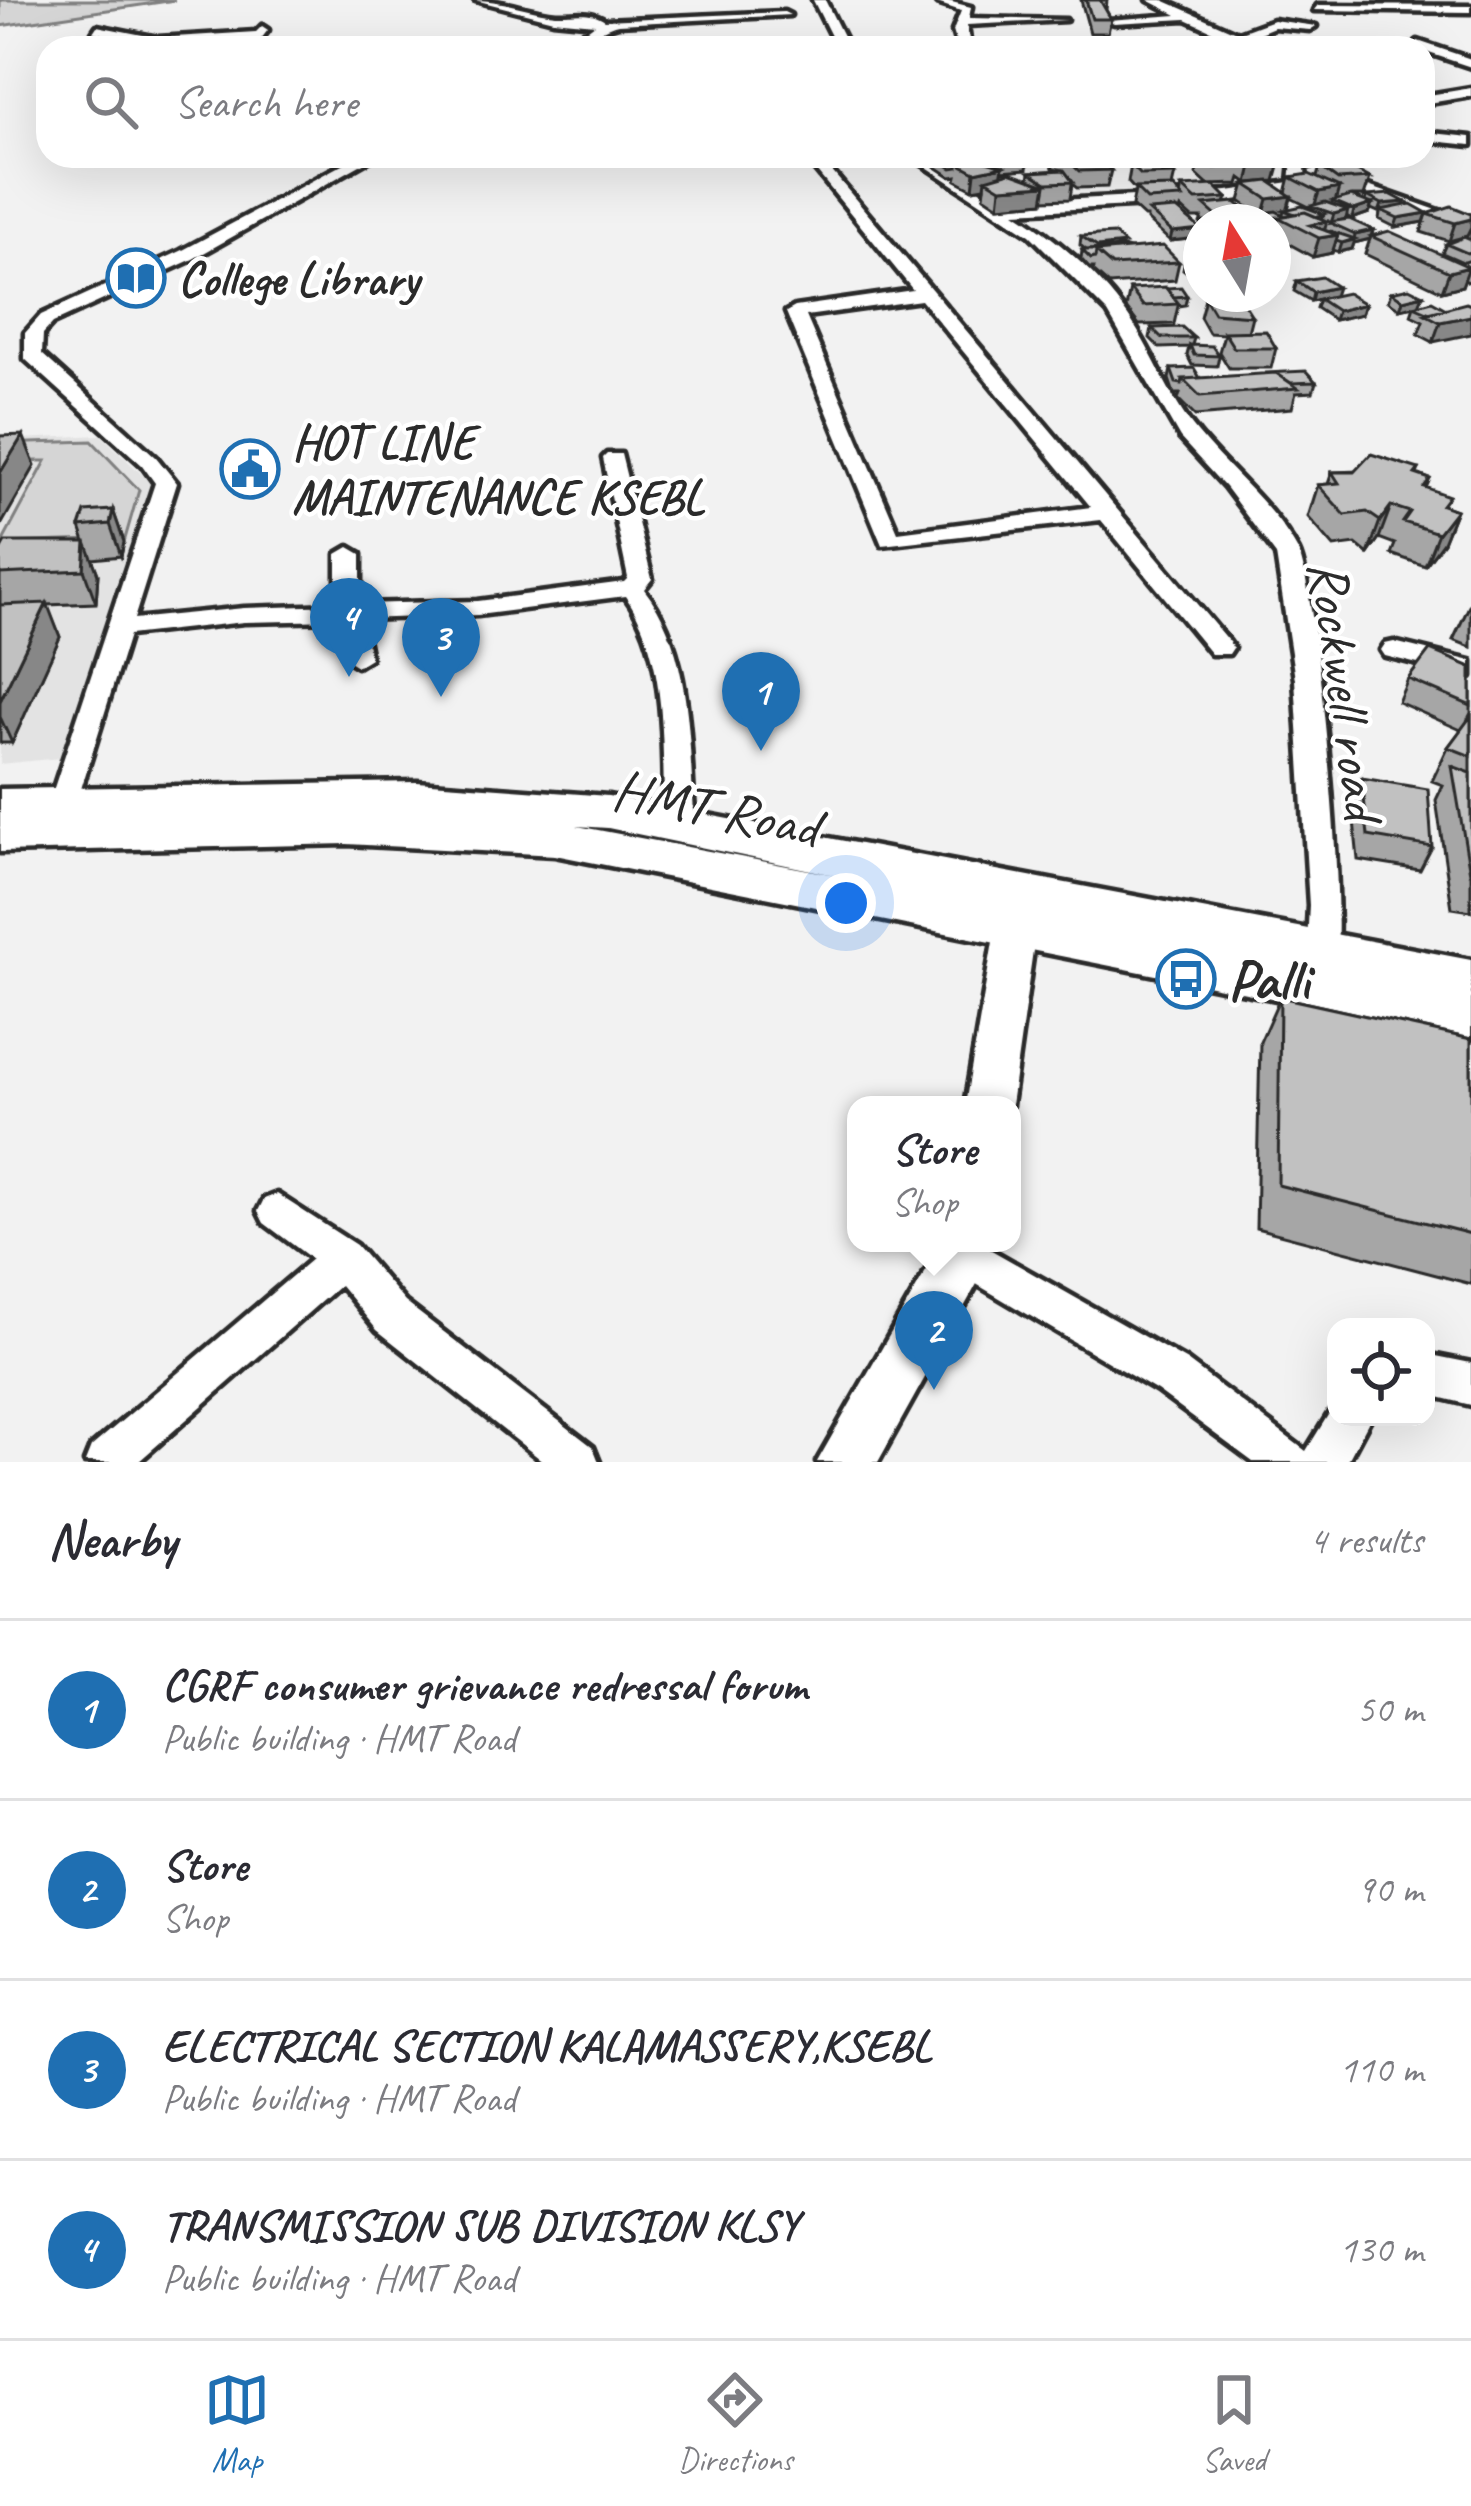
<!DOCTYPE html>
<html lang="en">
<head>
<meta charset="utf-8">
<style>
	body { margin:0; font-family:Caveat,sans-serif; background:#f7f7f7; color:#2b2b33 }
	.controls { position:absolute; right:36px; bottom:36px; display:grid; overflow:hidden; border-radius:24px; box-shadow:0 12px 48px #0002 }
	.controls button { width:108px; height:108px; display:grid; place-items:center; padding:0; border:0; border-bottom:3px solid #e1e1e2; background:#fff; color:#2b2b33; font:60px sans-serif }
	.compass { position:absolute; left:1183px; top:204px; width:108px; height:108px; border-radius:50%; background:#fff; box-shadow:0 12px 48px #0002; rotate:349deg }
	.you { position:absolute; left:846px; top:903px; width:42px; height:42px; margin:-30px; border:9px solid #fff; border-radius:50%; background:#1a73e8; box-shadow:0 0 0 18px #1a73e833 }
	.badge { display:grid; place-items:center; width:78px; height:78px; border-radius:50%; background:#1f6fb2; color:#fff; font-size:39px; font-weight:700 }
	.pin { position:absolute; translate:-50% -99px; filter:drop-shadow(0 3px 6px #0008) }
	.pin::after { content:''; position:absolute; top:63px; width:42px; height:36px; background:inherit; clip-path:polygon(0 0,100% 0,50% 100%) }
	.popup { position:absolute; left:847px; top:1096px; width:174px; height:156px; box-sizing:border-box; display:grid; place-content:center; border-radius:24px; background:#fff; filter:drop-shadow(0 3px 9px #0005); font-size:39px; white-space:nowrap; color:#7c7c81 }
	.popup b { font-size:45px; color:#2b2b33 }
	.popup::after { content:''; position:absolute; left:50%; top:100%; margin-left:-24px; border:24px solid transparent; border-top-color:#fff }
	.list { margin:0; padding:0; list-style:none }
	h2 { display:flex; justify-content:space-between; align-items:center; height:156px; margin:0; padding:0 48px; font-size:51px }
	h2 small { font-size:39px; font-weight:400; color:#7c7c81 }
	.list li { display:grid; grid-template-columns:78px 1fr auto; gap:36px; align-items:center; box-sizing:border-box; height:180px; padding:0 48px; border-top:3px solid #e1e1e2 }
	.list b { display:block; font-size:45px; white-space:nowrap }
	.list p { margin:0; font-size:39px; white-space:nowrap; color:#7c7c81 }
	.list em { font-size:39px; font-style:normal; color:#7c7c81 }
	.icon { flex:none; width:66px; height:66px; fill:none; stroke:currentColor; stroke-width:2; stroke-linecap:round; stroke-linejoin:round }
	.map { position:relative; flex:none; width:1471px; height:1462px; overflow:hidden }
	.search { position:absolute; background:#fff; box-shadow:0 12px 48px #0002; left:36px; right:36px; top:36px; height:132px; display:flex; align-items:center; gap:30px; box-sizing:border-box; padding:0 42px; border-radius:36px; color:#7c7c81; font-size:45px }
	.sheet { height:876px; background:#fff }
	nav { display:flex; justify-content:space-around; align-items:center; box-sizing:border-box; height:168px; border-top:3px solid #e1e1e2; background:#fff; font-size:33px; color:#7c7c81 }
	nav a { display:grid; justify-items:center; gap:6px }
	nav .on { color:#1f6fb2 }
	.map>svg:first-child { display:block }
	.built { fill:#e3e3e3 }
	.green { fill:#d5d5d5; stroke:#808080; stroke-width:3 }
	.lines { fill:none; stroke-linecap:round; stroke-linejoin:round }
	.street-casing { stroke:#2b2b2b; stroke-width:9 }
	.secondary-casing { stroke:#2b2b2b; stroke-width:9 }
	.primary-casing { stroke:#2b2b2b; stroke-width:9 }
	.street { fill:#fff; fill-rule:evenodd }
	.secondary { fill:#fff; fill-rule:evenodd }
	.primary { fill:#fff; fill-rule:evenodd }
	.wall { fill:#a6a6a6; stroke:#2b2b2b; stroke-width:3; fill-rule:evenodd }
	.shaded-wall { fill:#878787; stroke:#2b2b2b; stroke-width:3 }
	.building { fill:#c1c1c1; stroke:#2b2b2b; stroke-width:3 }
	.labels { text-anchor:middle; stroke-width:9; stroke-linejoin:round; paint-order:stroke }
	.far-poi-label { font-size:48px; font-weight:bold; fill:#2b2b2b; stroke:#fff; text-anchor:start }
	.street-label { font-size:57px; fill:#2b2b2b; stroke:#fff }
	.poi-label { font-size:57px; font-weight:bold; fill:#2b2b2b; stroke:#fff; text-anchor:start }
</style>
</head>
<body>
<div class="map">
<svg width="1471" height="1462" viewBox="0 0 1471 1462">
	<rect width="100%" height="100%" fill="#f2f2f2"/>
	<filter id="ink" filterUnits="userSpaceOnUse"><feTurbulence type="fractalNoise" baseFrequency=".00833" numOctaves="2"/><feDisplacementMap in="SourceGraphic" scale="24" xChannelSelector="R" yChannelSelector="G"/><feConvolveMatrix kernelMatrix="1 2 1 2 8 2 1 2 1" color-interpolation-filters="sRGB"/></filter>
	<g filter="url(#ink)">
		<path class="built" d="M101,435L153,485L60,758L0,764V440Z"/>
		<path class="green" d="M0,0H175L0,26Z
			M92,441L139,490L125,539L2,543L46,461H0V444Z"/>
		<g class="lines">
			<g class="street-casing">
				<path id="street" d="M475,0C503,0 528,11 556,14C573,15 590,9 605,20L784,12L790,15L618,24C596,29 584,48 562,48L595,24L553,20Z
					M813,0H825L849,48H837Z
					M944,0L971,7L969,18L1066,20L967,25L970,48H958L953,31L961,11L937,3Z
					M1148,0H1163L1238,33L1273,20L1316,26L1310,30L1274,27L1238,42L1247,48H1231L1222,42L1228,38L1186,19L1114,23L1108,20L1177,15Z
					M1318,5L1471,6V12L1314,10Z
					M97,26L158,38L256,32L262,26L268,30L261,39L145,48L149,44L93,32Z
					M1418,41L1471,59V67L1414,48Z
					M1471,88V96L1423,104V96Z
					M1423,132L1471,137V145L1423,140Z
					M358,156H376L193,259L53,323L43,334L42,354L156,457L177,483L134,619L244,608L337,605V554L349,547L361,554V604L478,601L624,582L628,578L603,458L607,454H621L652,579L644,589C694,653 688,747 695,825L690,832H670L665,825C661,753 670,657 625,596L478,615L362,619L370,658L357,666L344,658L338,620L244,622L129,635L71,821L67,828H47L43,821L155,483L142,465L25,359V333L41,315L181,251Z
					M804,156H819L1229,642L1233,648L1229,654H1211L1101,520L882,545L786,312L795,307L913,290ZM921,300L1091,507L898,532L806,316Z
					M910,156H927L1001,203L1228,191L1290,182L1292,161L1351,156L1305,167L1306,185L1298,190L1228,201L1015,212C1053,236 1096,272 1123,309C1152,347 1167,397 1198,433C1230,472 1274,506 1298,551C1317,588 1350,943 1333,975L1322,979L1311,975L1306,966L1309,905L1295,679L1276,555L1225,487L1180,438L1108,313L1030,235Z
					M1334,174L1471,222V232L1329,181L1327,178Z
					M1394,642L1471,661V677L1385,656L1381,650L1385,644Z
					M277,1194L356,1245L405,1302L593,1447L599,1462H544L377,1330L340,1285L138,1462H85L91,1447L312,1259L264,1223L258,1211L264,1199Z
					M951,1243H979L1187,1361L1306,1451L1336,1402V1417H1371L1347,1462H1253L1157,1391L951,1269L946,1256Z
					M1426,1354L1471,1363V1405L1426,1394Z"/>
			</g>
			<g class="secondary-casing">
				<path id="secondary" d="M1020,885L1034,890L1040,901L1011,1105H965L1000,901L1006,890Z
					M942,1243H992L983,1273L878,1462H817Z"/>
			</g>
			<g class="primary-casing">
				<path id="primary" d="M417,782L608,796L1471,960V1038L555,855L347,844L0,852V789ZM577,826L608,828L835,875Z"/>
			</g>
			<use href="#street" class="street"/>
			<use href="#secondary" class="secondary"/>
			<use href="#primary" class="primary"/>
		</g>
		<path class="wall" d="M1081,0H1107L1106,10L1111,19L1108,33H1090Z
			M984,156H1041L1040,160L1028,161L1027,169L1002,171V175L1029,179L1030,172L1063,170L1053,168L1050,156H1096L1111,170L1107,187L1077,188L1072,184L1070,199L1043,200V202L999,206L984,196L985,187L973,189L956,180L957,176L951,177L936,167L937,158L966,161L983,160Z
			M1235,156H1270L1275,181L1248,183L1241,178L1239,184L1208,185L1196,174L1200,157L1234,160Z
			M1131,165L1175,174L1172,187L1180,195L1182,187L1227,198L1225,203L1252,215L1258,214L1240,201L1245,184L1286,193L1290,177H1317L1320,167L1370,178L1364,196H1352L1366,202L1367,196L1405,202L1404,206L1424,222L1395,227L1379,219L1380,213L1371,209L1369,213L1352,219L1346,216V219L1339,221L1373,230L1372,236L1461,263L1463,262L1442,253L1446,244L1467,236L1449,241L1421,232L1427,214H1471V283L1464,280L1462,286L1442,291L1365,254L1370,239L1354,243L1352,249L1339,252L1333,250L1332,253L1313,257L1273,235V222H1201V224L1200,223L1202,218H1192L1181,208L1180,211L1199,238L1170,241L1147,220V217H1144L1132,206L1135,190L1128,182ZM1291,198L1311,208L1310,209H1288Z
			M1081,236L1179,262L1175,280L1109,285L1093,271L1094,268H1089L1081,259L1082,250H1086L1080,245Z
			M1201,248V279L1198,280L1183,269L1187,250Z
			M1297,281L1335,296L1365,304L1362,314L1334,320L1316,308L1319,299L1311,301L1294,291Z
			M1130,289L1187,296L1185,305L1178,306L1174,324L1139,325L1126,308Z
			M1391,292L1419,305L1446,309L1433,342L1418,334L1423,321L1411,315L1414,306L1400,309L1388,301Z
			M1205,298L1252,316L1248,332L1276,348L1271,368H1229L1219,352L1224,334L1209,333L1200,317Z
			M1152,328L1194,338L1192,345L1219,356L1217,366L1192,365L1187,355L1189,347L1160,348L1150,338Z
			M1171,369L1200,378L1316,382L1313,392L1296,393L1292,408L1195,416L1178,399L1180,394H1174L1169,379Z
			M1419,469L1417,474L1430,479L1426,488L1445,506L1456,510L1443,542L1425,566L1391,554L1395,544L1379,538L1368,554L1356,544L1334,547L1308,517L1318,485L1328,484L1332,472Z
			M113,510L124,542L121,556L92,559L98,574L96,603L47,605L60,637L12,743H0V551L85,542L80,527Z
			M1471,602V647L1453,640Z
			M1471,667V713L1467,721L1471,716V911L1452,908L1436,800L1443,785L1432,781L1448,747L1461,730L1398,702L1408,679Z
			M1362,778L1432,847L1420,870L1358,860L1352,801Z
			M1280,997L1471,1039V1284L1256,1228L1260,1042Z"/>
		<path class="shaded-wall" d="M1029,156H1041L1040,160L1028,161Z
			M1280,163L1275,181L1248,183L1252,166Z
			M1003,166L1000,184L986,179L985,187L973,189L975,172Z
			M1046,185L1043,202L999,206L1001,188Z
			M1339,188L1335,202L1333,201L1331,206L1314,207L1319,192Z
			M1291,196L1287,211L1284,210L1283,214L1263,217L1268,199Z
			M1405,202L1402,211L1381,210L1379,213L1382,204Z
			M1372,204L1369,213L1352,219L1354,210Z
			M1348,210L1346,219L1331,223L1334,214Z
			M1427,213L1424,222L1395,227L1398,218Z
			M1324,214L1321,222L1327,221L1323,236L1307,219Z
			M1471,219V228L1467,236L1449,241L1455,223Z
			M1201,229L1199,238L1170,241L1172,232Z
			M1373,230L1370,239L1354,243L1352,249L1339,252L1342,243L1354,240L1355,234Z
			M1338,235L1332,253L1313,257L1319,238Z
			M1469,267L1462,286L1442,291L1449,272Z
			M1337,287L1334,296L1311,301L1313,292Z
			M1423,295L1419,305L1400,309L1403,300Z
			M1365,304L1362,314L1334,320L1337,311Z
			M1471,316V334L1433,342L1440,322Z
			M23,435L35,466L0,527V473Z
			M1391,506L1379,538L1368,554L1380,521Z
			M113,510L124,542L121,556L110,524Z
			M1456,510L1443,542L1425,566L1438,533Z
			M86,542L98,574L96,603L84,570Z
			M47,603L60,637L12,743L0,717V701Z"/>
		<path class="building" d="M1086,0H1100L1111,19H1092Z
			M956,156L966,161L958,163V167L952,168L937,158Z
			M1086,156H1096L1111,170L1079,171L1065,157Z
			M1218,156H1229L1244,166L1212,168L1200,157Z
			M1238,156H1270L1280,163L1252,166Z
			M977,158L1003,166L975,172L958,163Z
			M1161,162L1175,174L1141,175L1131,165Z
			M1346,165L1370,178L1338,180L1320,167Z
			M1064,170L1073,182L1047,183L1030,172Z
			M1010,172L1046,185L1001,188L986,179Z
			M1309,174L1339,188L1319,192L1290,177Z
			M1269,181L1291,196L1268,199L1245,184Z
			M1214,185L1227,198L1196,200L1182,187Z
			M1174,187L1183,198L1147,200L1135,188Z
			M1390,194L1405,202L1382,204L1367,196Z
			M1351,196L1372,204L1354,210L1333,201Z
			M1235,202L1258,219L1223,222L1204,205Z
			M1325,202L1348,210L1334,214L1311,206Z
			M1411,204L1427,213L1398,218L1381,210Z
			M1302,206L1324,214L1316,217L1305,212L1295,214L1284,210Z
			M1451,206L1471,214V219L1455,223L1427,214Z
			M1177,209L1201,229L1172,232L1149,211Z
			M1276,211L1285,216L1278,217L1277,221L1262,222L1252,215Z
			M1305,212L1327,221L1310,225L1338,235L1319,238L1278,217Z
			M1349,219L1373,230L1355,234L1329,222Z
			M1331,231L1355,239L1342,243L1336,241L1338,235L1329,232Z
			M1389,231L1469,267L1449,272L1371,236Z
			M1114,234L1125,244L1097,247L1081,236Z
			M1464,237L1471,240V252L1467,253L1446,244Z
			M1163,246L1179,262L1112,266L1096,252Z
			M1126,248L1096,252L1095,258L1091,259L1082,250Z
			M1201,248V260L1187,250Z
			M1471,260V272L1468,270L1469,267L1461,263Z
			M1322,277L1337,287L1313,292L1297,281Z
			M1166,287L1179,304L1143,306L1130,289Z
			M1181,287L1187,296L1173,297L1166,288Z
			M1409,288L1423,295L1403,300L1391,292Z
			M1347,293L1365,304L1337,311L1319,299Z
			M1205,298L1241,299L1252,316L1214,313Z
			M1432,301L1446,309L1430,313L1414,306Z
			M1466,303L1471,305V316L1440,322L1425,314Z
			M1182,327L1194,338H1162L1152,328Z
			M1266,331L1276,348H1234L1224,332Z
			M1190,345L1212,346L1219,356L1194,355Z
			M1194,368L1200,378L1183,379L1182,384L1176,383L1171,369Z
			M1306,371L1316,382L1291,383L1276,373H1265Z
			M1276,373L1298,388L1200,396L1183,379Z
			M23,435L0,473V436Z
			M1371,454L1419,469L1415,474L1430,479L1424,487L1449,496L1442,505L1456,510L1438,533L1403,522L1410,512L1391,506L1380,521L1367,512L1345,515L1318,485L1339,483L1332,472H1354Z
			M113,510L110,524L80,527L85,512Z
			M5,542H86L84,570L0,574V551Z
			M47,603L0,701V605Z
			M1430,650L1471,667V706L1408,679Z
			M1471,716V756L1448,747Z
			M1452,766L1471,773V873H1470Z
			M1362,778L1428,789L1432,847L1368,836Z
			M1280,997L1471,1039V1234L1278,1185Z"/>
	</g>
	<defs>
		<g id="library-ring" transform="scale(3)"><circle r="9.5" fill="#fff" stroke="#1f6fb2" stroke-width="1.5"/><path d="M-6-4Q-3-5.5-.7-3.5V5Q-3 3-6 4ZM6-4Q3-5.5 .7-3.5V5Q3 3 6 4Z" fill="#1f6fb2"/></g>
		<g id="civic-ring" transform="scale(3)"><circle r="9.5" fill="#fff" stroke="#1f6fb2" stroke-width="1.5"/><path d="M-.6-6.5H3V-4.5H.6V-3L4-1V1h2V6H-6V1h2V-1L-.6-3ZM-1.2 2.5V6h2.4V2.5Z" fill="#1f6fb2"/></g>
		<g id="bus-ring" transform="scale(3)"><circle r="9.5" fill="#fff" stroke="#1f6fb2" stroke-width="1.5"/><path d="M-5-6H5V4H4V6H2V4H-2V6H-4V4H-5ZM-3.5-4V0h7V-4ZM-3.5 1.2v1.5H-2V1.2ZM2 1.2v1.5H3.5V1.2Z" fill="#1f6fb2"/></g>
	</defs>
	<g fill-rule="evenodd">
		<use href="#library-ring" x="136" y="278"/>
		<use href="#civic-ring" x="250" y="469"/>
		<use href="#bus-ring" x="1186" y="979"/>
	</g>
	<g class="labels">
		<g class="far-poi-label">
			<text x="178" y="295">College Library</text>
			<text x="292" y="458">HOT LINE<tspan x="292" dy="55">MAINTENANCE KSEBL</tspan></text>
		</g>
		<g class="street-label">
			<text transform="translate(1347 689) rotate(82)" y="20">Rockwell road</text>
			<text transform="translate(716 807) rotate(11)" y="20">HMT Road</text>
		</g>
		<g class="poi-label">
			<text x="1228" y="999">Palli</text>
		</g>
	</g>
</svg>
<div class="controls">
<button><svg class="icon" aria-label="locate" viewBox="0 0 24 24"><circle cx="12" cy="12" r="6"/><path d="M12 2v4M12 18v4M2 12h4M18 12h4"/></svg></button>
</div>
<svg class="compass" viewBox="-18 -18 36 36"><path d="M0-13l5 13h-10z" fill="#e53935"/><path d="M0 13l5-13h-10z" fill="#7c7c81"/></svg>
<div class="you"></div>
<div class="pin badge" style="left:761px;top:751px">1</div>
<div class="pin badge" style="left:934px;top:1390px">2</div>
<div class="popup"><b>Store</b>Shop</div>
<div class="pin badge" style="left:441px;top:697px">3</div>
<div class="pin badge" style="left:349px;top:677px">4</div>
<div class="search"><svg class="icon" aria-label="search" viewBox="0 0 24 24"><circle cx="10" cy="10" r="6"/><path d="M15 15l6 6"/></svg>Search here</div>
</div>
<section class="sheet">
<h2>Nearby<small>4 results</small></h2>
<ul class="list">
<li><span class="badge">1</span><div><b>CGRF consumer grievance redressal forum</b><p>Public building · HMT Road</p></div><em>50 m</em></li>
<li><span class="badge">2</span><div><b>Store</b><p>Shop</p></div><em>90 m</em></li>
<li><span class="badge">3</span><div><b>ELECTRICAL SECTION KALAMASSERY,KSEBL</b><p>Public building · HMT Road</p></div><em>110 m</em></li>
<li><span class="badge">4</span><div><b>TRANSMISSION SUB DIVISION KLSY</b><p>Public building · HMT Road</p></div><em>130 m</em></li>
</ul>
</section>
<nav>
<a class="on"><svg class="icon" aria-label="map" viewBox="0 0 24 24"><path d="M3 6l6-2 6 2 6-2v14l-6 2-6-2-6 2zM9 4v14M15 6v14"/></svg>Map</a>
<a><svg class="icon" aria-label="directions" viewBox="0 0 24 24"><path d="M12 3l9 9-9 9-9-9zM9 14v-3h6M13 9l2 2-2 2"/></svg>Directions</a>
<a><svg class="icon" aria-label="saved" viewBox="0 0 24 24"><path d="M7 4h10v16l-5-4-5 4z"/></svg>Saved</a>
</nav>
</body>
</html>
